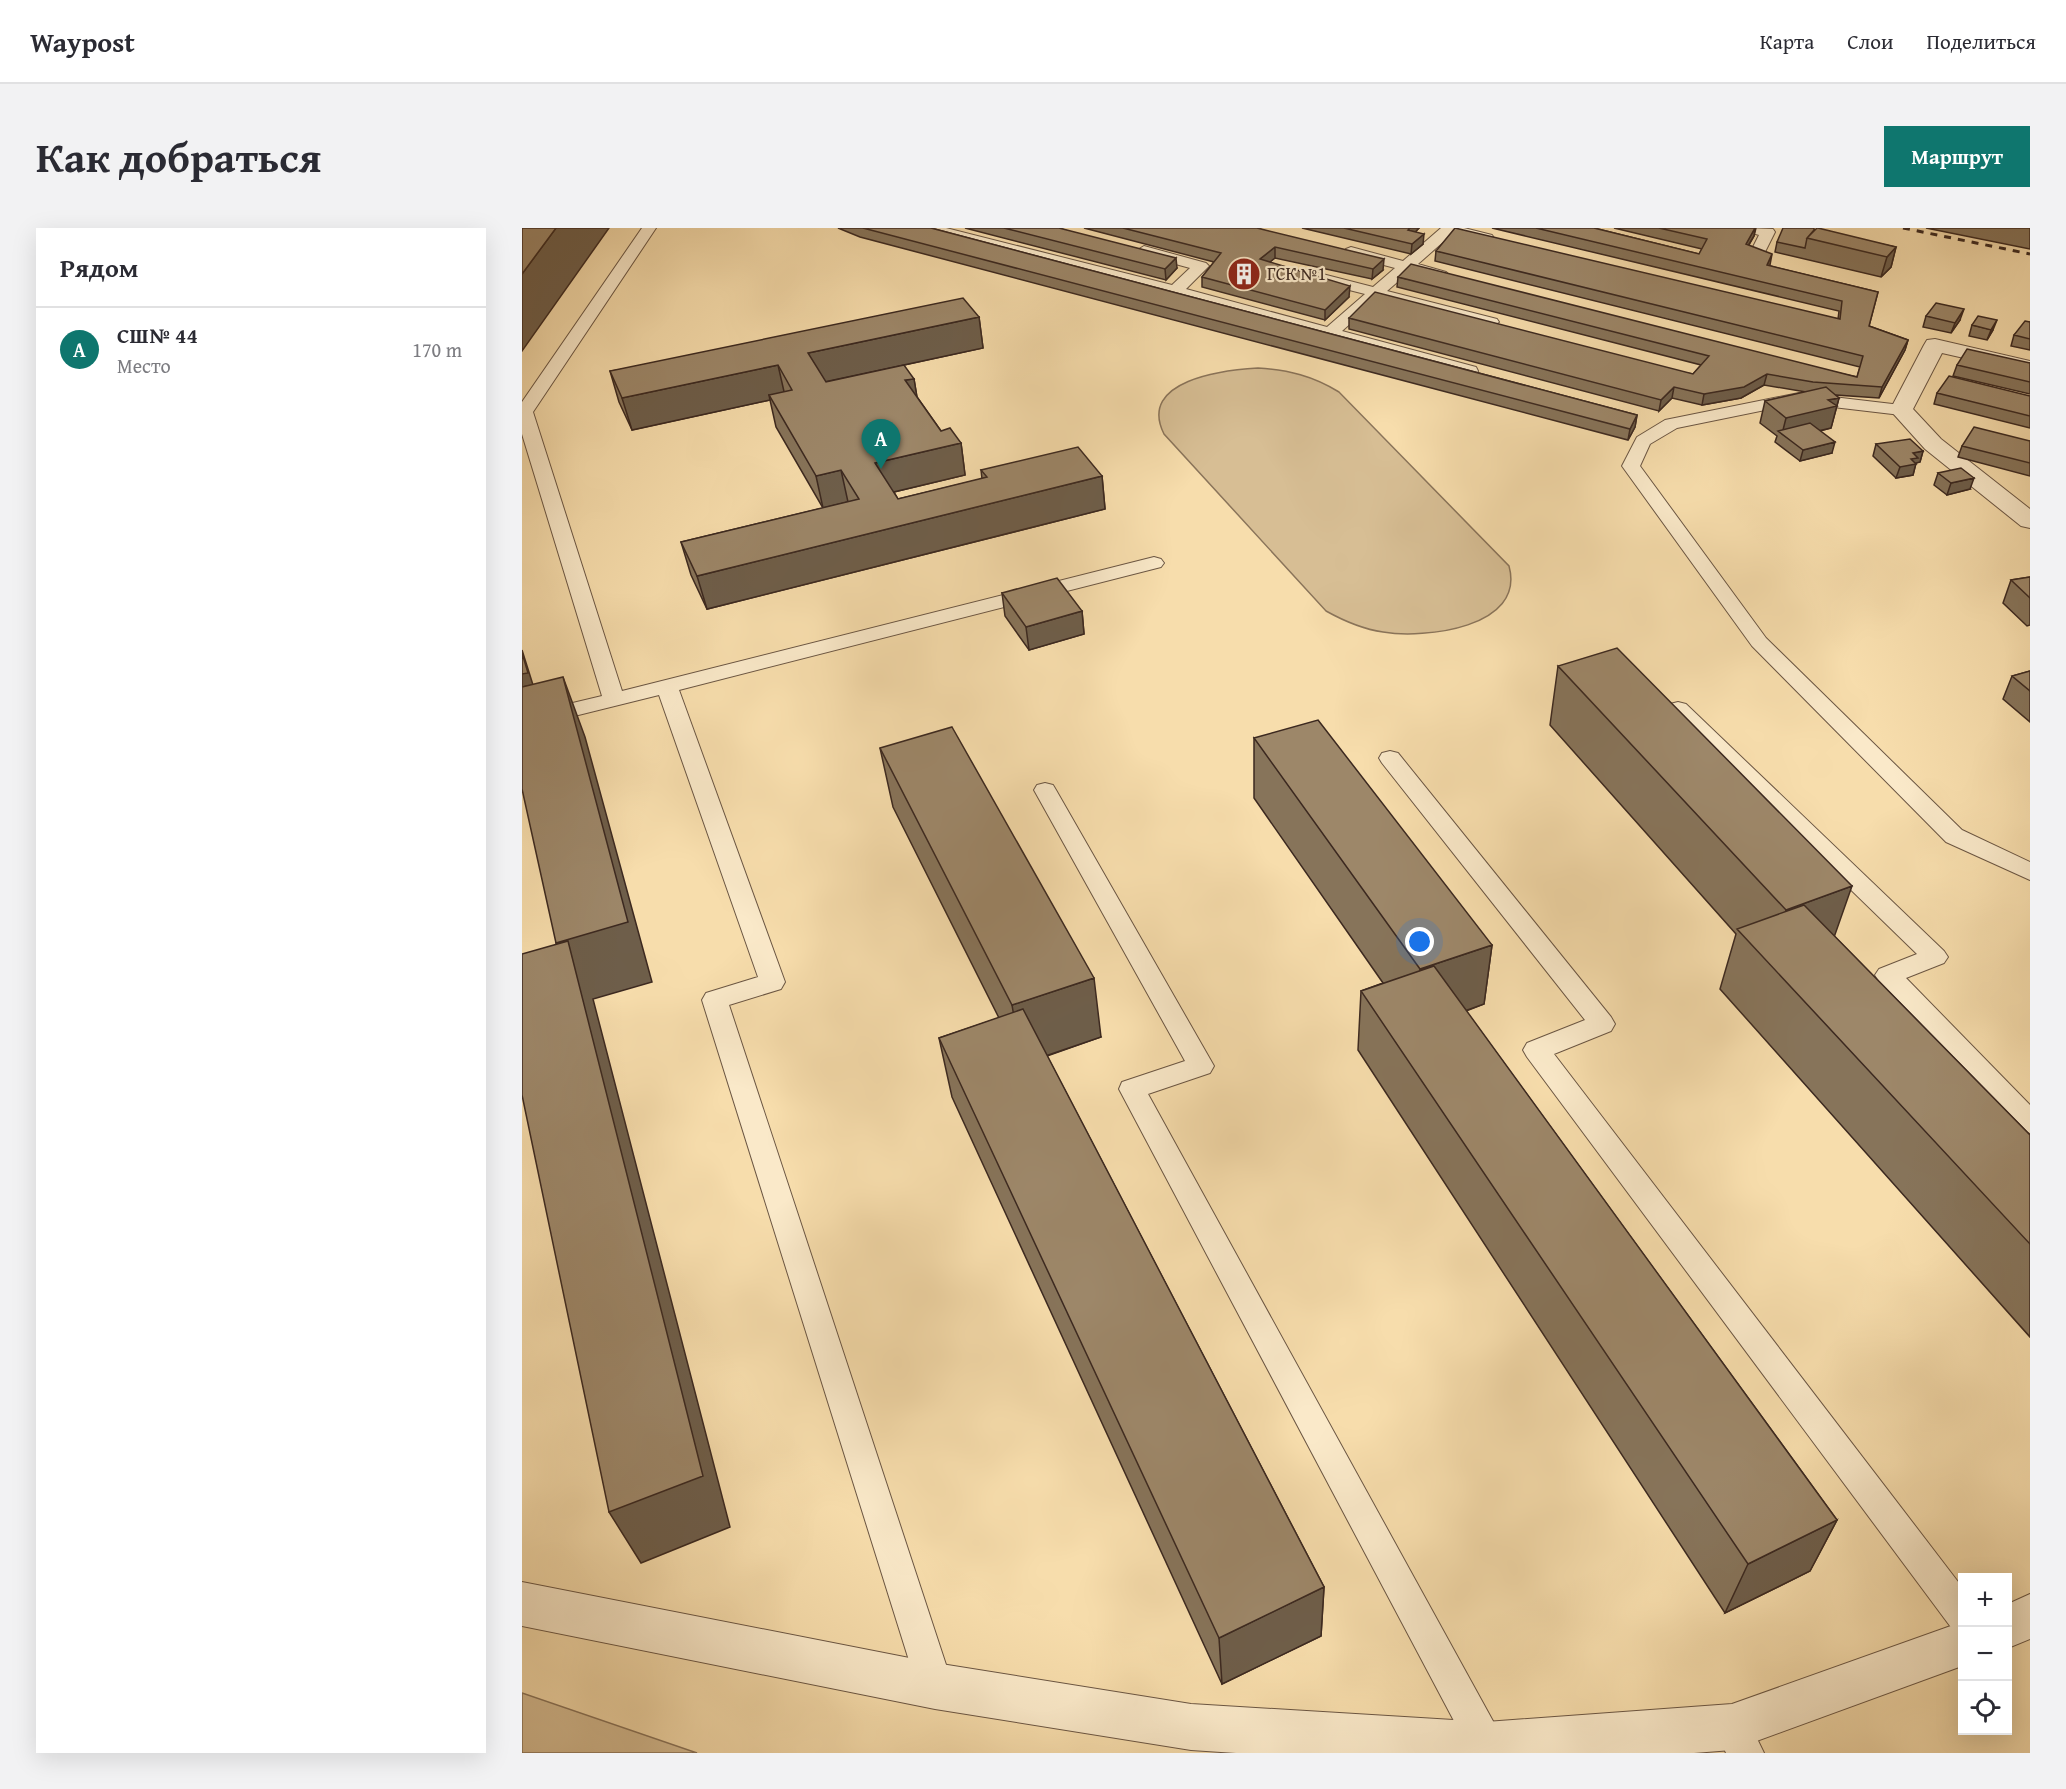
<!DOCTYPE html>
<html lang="ru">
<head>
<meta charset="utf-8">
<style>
	body { margin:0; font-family:"Gentium Book Plus",serif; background:#f2f2f3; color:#2b2b33 }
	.controls { position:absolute; right:18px; bottom:18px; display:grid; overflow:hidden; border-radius:0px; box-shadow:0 6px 24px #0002 }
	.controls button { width:54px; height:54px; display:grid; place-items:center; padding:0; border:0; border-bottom:2px solid #e1e1e2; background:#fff; color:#2b2b33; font:30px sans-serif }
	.you { position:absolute; left:898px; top:714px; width:21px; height:21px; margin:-15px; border:4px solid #fff; border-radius:50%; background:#1a73e8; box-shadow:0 0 0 9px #1a73e833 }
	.badge { display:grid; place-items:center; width:39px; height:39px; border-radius:50%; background:#0f766e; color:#fff; font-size:20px; font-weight:700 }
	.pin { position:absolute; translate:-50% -50px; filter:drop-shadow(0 2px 3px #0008) }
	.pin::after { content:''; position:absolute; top:32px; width:21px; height:18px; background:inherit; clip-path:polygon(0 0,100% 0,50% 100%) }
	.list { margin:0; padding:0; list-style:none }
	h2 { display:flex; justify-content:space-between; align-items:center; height:78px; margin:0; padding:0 24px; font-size:26px }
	h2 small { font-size:20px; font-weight:400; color:#7c7c81 }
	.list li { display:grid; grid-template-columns:39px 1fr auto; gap:18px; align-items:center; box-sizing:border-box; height:84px; padding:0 24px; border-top:2px solid #e1e1e2 }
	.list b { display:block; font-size:22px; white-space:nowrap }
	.list p { margin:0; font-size:20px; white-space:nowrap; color:#7c7c81 }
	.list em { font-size:20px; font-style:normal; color:#7c7c81 }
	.icon { flex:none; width:33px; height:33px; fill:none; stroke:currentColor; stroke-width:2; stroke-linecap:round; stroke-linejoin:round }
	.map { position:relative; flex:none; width:1508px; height:1525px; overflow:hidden; border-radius:0px }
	header { display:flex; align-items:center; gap:36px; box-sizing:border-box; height:84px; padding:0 30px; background:#fff; border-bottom:2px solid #e1e1e2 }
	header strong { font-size:28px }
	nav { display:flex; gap:33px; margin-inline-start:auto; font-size:21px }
	.intro { display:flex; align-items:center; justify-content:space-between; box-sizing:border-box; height:144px; padding:0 36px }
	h1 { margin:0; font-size:42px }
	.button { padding:15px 27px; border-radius:0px; background:#0f766e; color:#fff; font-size:21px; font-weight:700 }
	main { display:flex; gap:36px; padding:0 36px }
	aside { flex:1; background:#fff; border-radius:0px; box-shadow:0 6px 24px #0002 }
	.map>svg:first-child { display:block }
	.green { fill:#d7be94; stroke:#8a745a; stroke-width:1.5 }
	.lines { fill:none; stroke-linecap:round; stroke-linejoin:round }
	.lane-casing { stroke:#6b5643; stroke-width:2 }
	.street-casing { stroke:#6b5643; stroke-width:2 }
	.lane { fill:#fae9c9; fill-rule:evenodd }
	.street { fill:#fae9c9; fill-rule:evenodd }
	.rail { stroke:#3c2920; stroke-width:3; stroke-dasharray:7 7; stroke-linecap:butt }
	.wall { fill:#87745a; stroke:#3c2920; stroke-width:1.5 }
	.shaded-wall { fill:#6e5e4a; stroke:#3c2920; stroke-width:1.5 }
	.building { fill:#9d8769; stroke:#3c2920; stroke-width:1.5 }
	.labels { text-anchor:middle; stroke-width:4.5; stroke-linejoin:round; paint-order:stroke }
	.far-poi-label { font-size:18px; fill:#3c2920; stroke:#fae9c9; text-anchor:start }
</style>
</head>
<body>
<header>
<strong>Waypost</strong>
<nav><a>Карта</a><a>Слои</a><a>Поделиться</a></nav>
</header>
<div class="intro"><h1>Как добраться</h1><a class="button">Маршрут</a></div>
<main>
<aside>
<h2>Рядом<small></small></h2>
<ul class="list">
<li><span class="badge">A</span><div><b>СШ№ 44</b><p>Место</p></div><em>170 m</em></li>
</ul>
</aside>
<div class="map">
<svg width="1508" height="1525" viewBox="0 0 1508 1525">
	<rect width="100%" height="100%" fill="#f7ddac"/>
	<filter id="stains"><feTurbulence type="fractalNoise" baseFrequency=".00333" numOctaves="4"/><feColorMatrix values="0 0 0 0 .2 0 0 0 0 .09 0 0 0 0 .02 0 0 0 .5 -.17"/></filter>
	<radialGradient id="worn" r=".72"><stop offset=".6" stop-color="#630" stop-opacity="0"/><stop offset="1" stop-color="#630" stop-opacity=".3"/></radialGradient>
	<path class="green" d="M736,140C767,142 791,148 817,164L987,338C1004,400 902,411 861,404C840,401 822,393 804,383L642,206C615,152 702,142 736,140Z
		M0,1465L175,1525H0Z"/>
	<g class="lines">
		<g class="lane-casing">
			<path id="lane" d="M120,0H134L11,184L100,463L632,329L639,331L642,335L639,339L157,462L263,754L259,761L207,777L431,1458L425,1470L413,1476L401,1470L395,1458L180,772L184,765L236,749L137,467L0,501V487L80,468L0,206V174Z
				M399,0H424L650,57L668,40L617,26L614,23L622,18L684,35L687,38L664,61L805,99L843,66L776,49L773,46L776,43L781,41L851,59L873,40L824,27L821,24L824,21L829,19L881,33L919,0H942L970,7L972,10L965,14L930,6L896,36L924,44L927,47L924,50L919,52L887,44L865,63L975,91L977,94L969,99L857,70L820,103L954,139L956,143L954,147L948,148L647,66L401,3Z
				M1221,0L1251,1L1253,4L1241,28H1231L1228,25L1237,7L1223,3Z
				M1277,165L1379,177L1385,178L1388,182L1385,186L1379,187L1277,175L1155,200L1128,216L1118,238L1244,410L1440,602L1508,634V652L1424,614L1230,418L1100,238L1115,209L1143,192Z
				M1156,474L1164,476L1422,723L1426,729L1422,735L1384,750L1508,877V905L1498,902L1357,753L1353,747L1357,741L1395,726L1148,486L1145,481L1148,476Z
				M868,523L876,525L1089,789L1093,796L1089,803L1032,826L1440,1359V1403L1428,1398L1005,829L1001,822L1005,815L1063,792L860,535L857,530L860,525Z
				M523,555L531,557L534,562L692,838L688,845L626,866L977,1504L982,1517L979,1525H949L597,861L600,854L663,833L512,562L515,557Z
				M1210,1481L1223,1486L1242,1525H1204L1192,1499L1197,1486Z"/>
		</g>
		<g class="street-casing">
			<path id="street" d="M1413,111L1508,133V145L1420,125L1391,181L1419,211L1508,281V300L1499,298L1403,221L1368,182L1402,117L1405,112Z
				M0,1354L413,1435L669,1476L964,1494L1210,1476L1440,1394V1438L1210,1522L1172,1525H714L669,1522L413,1481L0,1398Z
				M1508,1366V1411L1486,1420V1376Z"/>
		</g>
		<use href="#lane" class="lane"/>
		<use href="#street" class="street"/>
		<path class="rail" d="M1381,0L1508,26"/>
	</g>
	<path class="wall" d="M316,0H409L1115,187L1113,199L1106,212L338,9Z
		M443,0H537L655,40L644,52Z
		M562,0H735L861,42L850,51L753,30L747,34L827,69L803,92L680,59V49L692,34Z
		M780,0H897L893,4L901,16L889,26Z
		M970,0H1072L1177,26L1180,21L1092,0H1234L1232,8L1227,17L1248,38L1356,64L1347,98L1386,112L1383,122L1357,170L1313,167L1317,170L1309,200L1298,203L1310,225L1278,233L1253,214L1255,208L1238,195L1243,173L1284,164L1242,157L1219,170L1180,177L1150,170L1137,183L827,101V90L1171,146L1179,137L875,59L876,49L1335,149L1338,139L913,33L914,23L1316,91L1317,83Z
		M1404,0H1508V21Z
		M1292,2L1374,19L1369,39L1359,49L1253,24L1255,14Z
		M1404,88L1438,92L1429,105L1401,99Z
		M457,89L461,120L304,154L392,151L395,169L419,203L439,215L443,247L372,264L376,271L460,251L459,242L580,248L583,281L185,381L169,347L159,314L301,280L254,199L248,172L110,202L97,174L88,143Z
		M1508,94V122L1489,118L1492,107Z
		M1450,97L1471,102L1465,112L1447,108Z
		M1508,135V166L1431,148L1435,137Z
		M1415,165L1508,168V200L1412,176Z
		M1508,213V248L1436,229L1440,218Z
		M1354,216L1401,223L1398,234L1394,235L1391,247L1374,250L1351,228Z
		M1416,245L1448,261L1425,267L1412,257Z
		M1508,349V397L1505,398L1481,375L1489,352Z
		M480,365L560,383L562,406L507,422L483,388Z
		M1036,438L1312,708L1508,907V1109L1198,761L1214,706L1028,497Z
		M1508,443V494L1481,471L1490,448Z
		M732,510L970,717L962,776L944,783L1315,1292L1288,1343L1203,1385L836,822L839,763L861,755L732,570Z
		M358,520L579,809L525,828L802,1359L799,1408L700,1456L430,869L417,810L477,790L371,579Z"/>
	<path class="shaded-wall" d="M34,0H87L0,123V46Z
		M888,0H897L886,12V2Z
		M1233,0L1232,8L1221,26L1224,16Z
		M902,6L901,16L889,26L890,16Z
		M753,19V30L738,42V31Z
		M1374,19L1369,39L1359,49L1365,29Z
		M1250,26L1248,37L1242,47L1245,37Z
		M654,30L655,40L644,52L643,41Z
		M862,31L861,42L850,51L851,41Z
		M828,58L827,69L803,92V82Z
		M1442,81L1438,92L1429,105L1433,95Z
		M457,89L461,120L293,156L286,125Z
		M1475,92L1471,102L1465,112L1469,102Z
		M1386,112L1383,122L1357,170L1360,159Z
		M256,137L263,168L247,167L248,172L110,202L100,170Z
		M1245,146L1242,157L1219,170L1180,177L1182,166Z
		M392,151L397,182L383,152Z
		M1152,159L1150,170L1137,183L1139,172Z
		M1317,170L1309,200L1266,210L1260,206L1264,190L1306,172Z
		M1115,187L1113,199L1106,212L1108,201Z
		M1313,214L1310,225L1278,233L1281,222Z
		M439,215L443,247L359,267L353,235Z
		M1401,223L1398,234L1394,235L1391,247L1374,250L1378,239L1391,225Z
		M319,242L326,274L301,280L294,248Z
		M580,248L583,281L185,381L175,348Z
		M1452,250L1448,261L1425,267L1429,255Z
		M560,383L562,406L507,422L504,399Z
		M0,422L11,457L0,459Z
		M41,449L63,509L130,754L71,771L208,1299L119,1335L87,1284L61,774L34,715Z
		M1330,658L1309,718L1248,736L1264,682Z
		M970,717L962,776L893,801L898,741Z
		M572,750L579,809L500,836L490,777Z
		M1315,1292L1288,1343L1203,1385L1226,1336Z
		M802,1359L799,1408L700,1456L697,1410Z"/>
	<path class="building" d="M0,0H34L0,46Z
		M341,0H409L1115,187L1108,201Z
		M482,0H537L654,30L643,41Z
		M601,0H735L862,31L851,41L753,19L738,31L828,58L803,82L680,49L699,25Z
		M822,0H888L886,2L902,6L890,16Z
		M933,0L1318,91L1320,73L1014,0H1072L1177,26L1185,11L1137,0H1233L1224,16L1250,26L1245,37L1356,64L1347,98L1386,112L1360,159L1291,154L1245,146L1222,159L1182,166L1152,159L1139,172L827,90L853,64L1171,146L1187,128L876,49L889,36L1335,149L1341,128L914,23Z
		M1261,0H1292V2L1285,10L1283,20L1255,14Z
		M1295,0H1296L1374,19L1365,29L1285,10Z
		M441,70L457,89L286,125L304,154L382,137L392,151L383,152L419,203L428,200L439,215L353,235L376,271L465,249L459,242L556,219L580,248L175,348L159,314L337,271L319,242L294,248L247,167L270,162L256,137L100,170L88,143Z
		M1414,75L1442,81L1433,95L1404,88Z
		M1456,88L1475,92L1469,102L1450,97Z
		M1503,93L1508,94V111L1492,107Z
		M1445,121L1508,135V154L1435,137Z
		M1427,148L1508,168V188L1415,165Z
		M1304,159L1317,170L1306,172L1315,178L1264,190L1243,173Z
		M1288,195L1313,214L1281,222L1256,203Z
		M1452,199L1508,213V235L1440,218Z
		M1388,211L1401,223L1391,225L1396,230L1389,231L1394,236L1378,239L1354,216Z
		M1439,240L1452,250L1429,255L1416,245Z
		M1508,349V370L1489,352Z
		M535,350L560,383L504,399L480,365Z
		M1095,420L1330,658L1264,682L1036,438Z
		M0,425L6,445L0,446Z
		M1508,443V463L1490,448Z
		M41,449L106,694L34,715L0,561V459Z
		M796,492L970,717L898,741L732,510Z
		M430,499L572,750L490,777L358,520Z
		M1282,677L1508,907V1016L1215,701Z
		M46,713L181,1248L87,1284L0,867V726Z
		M912,738L1315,1292L1226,1336L839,763Z
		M501,781L802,1359L697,1410L417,810Z"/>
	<defs>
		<g id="building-disc" transform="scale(1.725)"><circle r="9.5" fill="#8f2418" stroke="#fae9c9"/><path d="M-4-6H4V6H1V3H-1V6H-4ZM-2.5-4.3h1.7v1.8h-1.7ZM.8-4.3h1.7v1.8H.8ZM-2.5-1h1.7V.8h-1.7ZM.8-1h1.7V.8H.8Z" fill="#fff"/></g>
	</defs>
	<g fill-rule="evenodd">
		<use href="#building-disc" x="722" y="46"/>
	</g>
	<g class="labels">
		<g class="far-poi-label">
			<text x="745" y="52">ГСК №1</text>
		</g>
	</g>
	<rect width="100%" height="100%" filter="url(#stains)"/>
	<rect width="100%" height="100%" fill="url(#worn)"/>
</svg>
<div class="controls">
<button>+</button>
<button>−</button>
<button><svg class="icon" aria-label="locate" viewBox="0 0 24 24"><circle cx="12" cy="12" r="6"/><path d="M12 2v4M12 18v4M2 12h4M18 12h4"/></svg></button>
</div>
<div class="you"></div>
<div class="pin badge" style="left:359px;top:241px">A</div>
</div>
</main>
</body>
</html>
